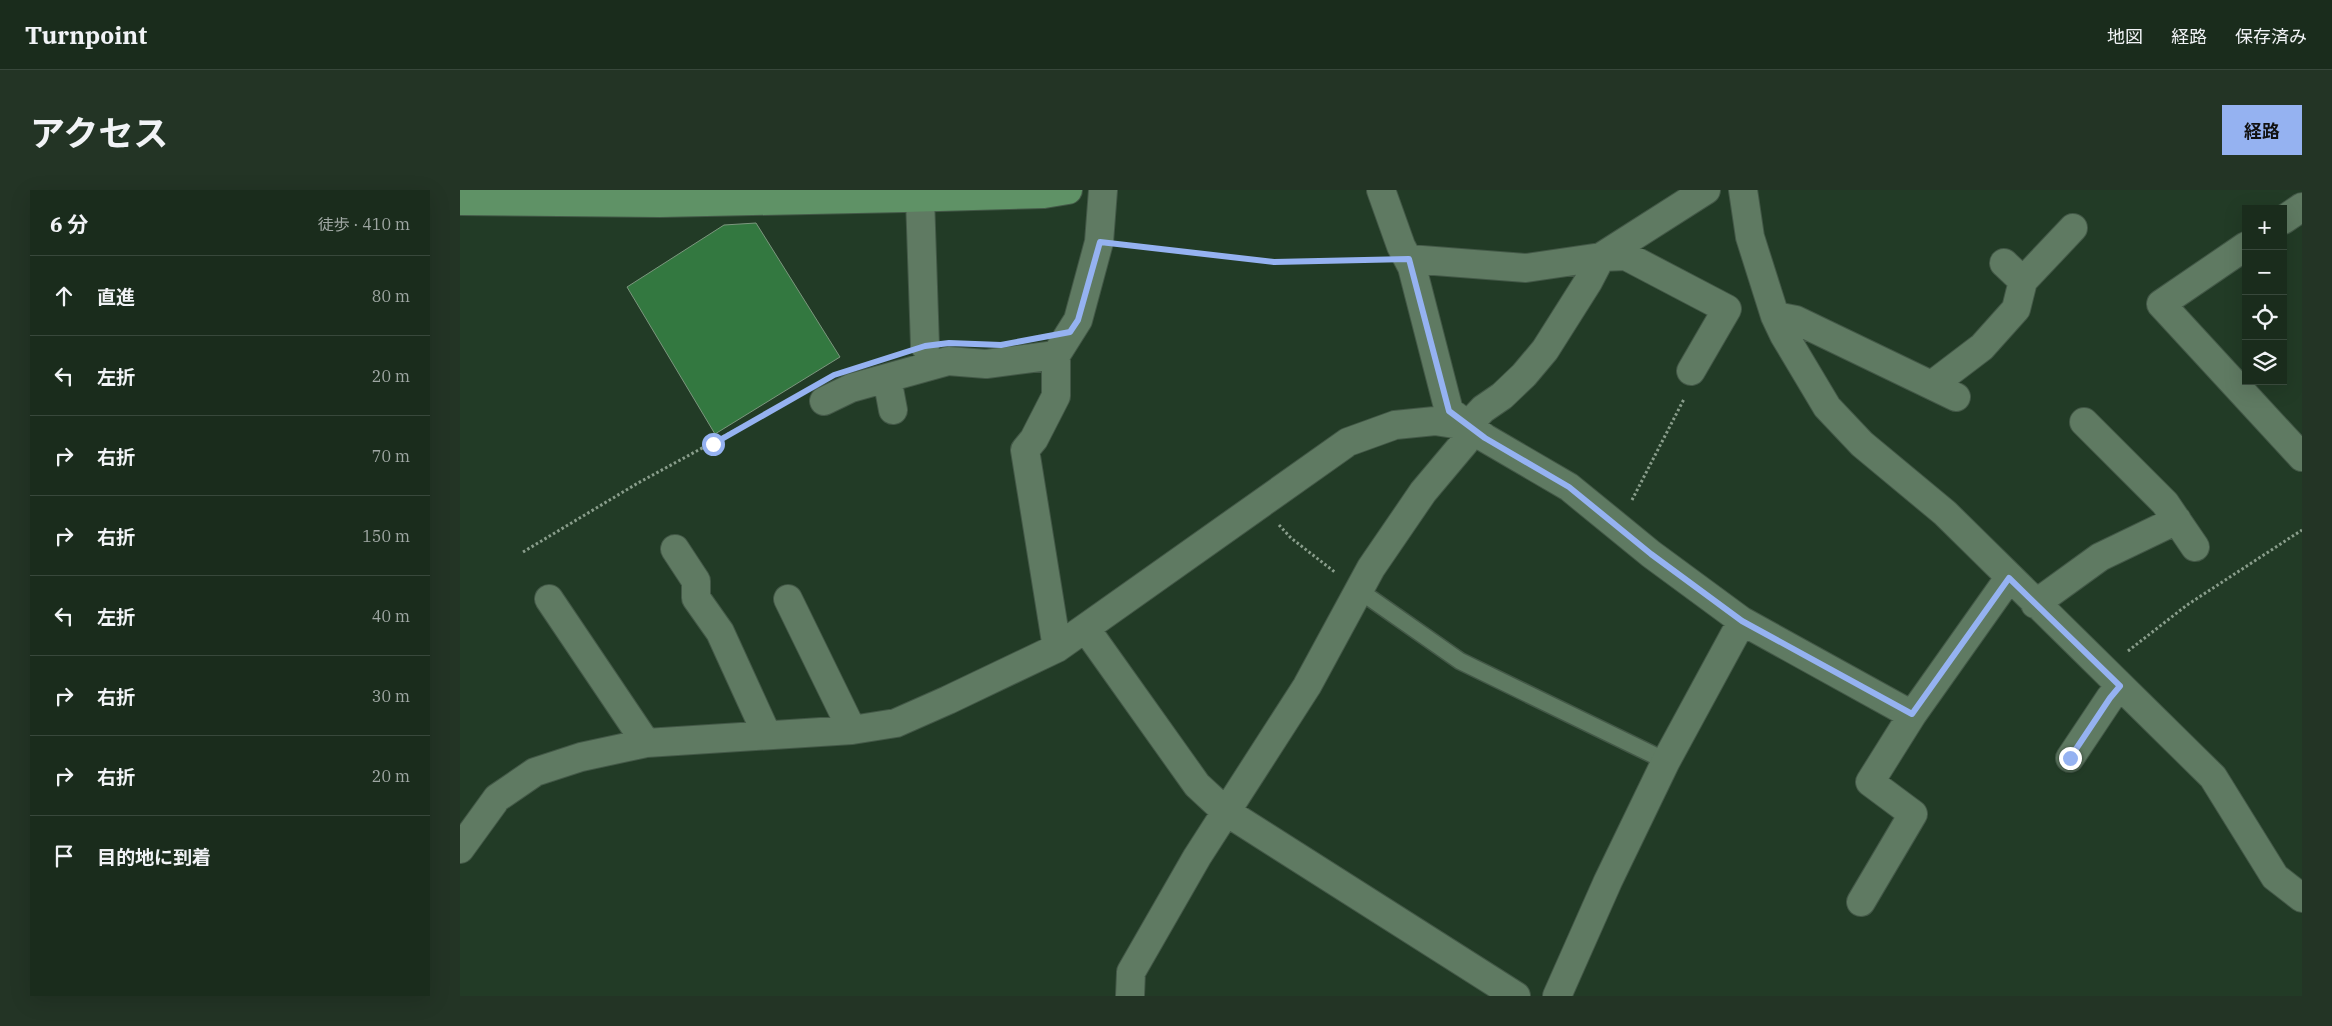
<!DOCTYPE html>
<html lang="ja">
<head>
<meta charset="utf-8">
<style>
	body { margin:0; font-family:"IBM Plex Serif","Noto Sans JP",serif; background:#233425; color:#f1f3f6 }
	.controls { position:absolute; right:15px; top:15px; display:grid; overflow:hidden; border-radius:0px; box-shadow:0 5px 20px #0002 }
	.controls button { width:45px; height:45px; display:grid; place-items:center; padding:0; border:0; border-bottom:1px solid #38483b; background:#1a2c1c; color:#f1f3f6; font:25px sans-serif }
	.stop { position:absolute; width:15px; height:15px; margin:-11px; border:4px solid #95b2f1; border-radius:50%; background:#fff }
	.stop.end { background:#95b2f1; border-color:#fff; box-shadow:0 1px 5px #0008 }
	.list { margin:0; padding:0; list-style:none }
	h2 { display:flex; justify-content:space-between; align-items:center; height:65px; margin:0; padding:0 20px; font-size:21px }
	h2 small { font-size:16px; font-weight:400; color:#9fa7a3 }
	.list li { display:grid; grid-template-columns:32px 1fr auto; gap:15px; align-items:center; box-sizing:border-box; height:80px; padding:0 20px; border-top:1px solid #38483b }
	.list b { display:block; font-size:19px; white-space:nowrap }
	.list em { font-size:16px; font-style:normal; color:#9fa7a3 }
	.icon { flex:none; width:28px; height:28px; fill:none; stroke:currentColor; stroke-width:2; stroke-linecap:round; stroke-linejoin:round }
	.map { position:relative; flex:none; width:1842px; height:806px; overflow:hidden; border-radius:0px }
	header { display:flex; align-items:center; gap:30px; box-sizing:border-box; height:70px; padding:0 25px; background:#1a2c1c; border-bottom:1px solid #38483b }
	header strong { font-size:24px }
	nav { display:flex; gap:28px; margin-inline-start:auto; font-size:18px }
	.intro { display:flex; align-items:center; justify-content:space-between; box-sizing:border-box; height:120px; padding:0 30px }
	h1 { margin:0; font-size:35px }
	.button { padding:12px 22px; border-radius:0px; background:#95b2f1; color:#111; font-size:18px; font-weight:700 }
	main { display:flex; gap:30px; padding:0 30px }
	aside { flex:1; background:#1a2c1c; border-radius:0px; box-shadow:0 5px 20px #0002 }
	.map>svg:first-child { display:block }
	.building { fill:#337840; stroke:#7c977e }
	.lines { fill:none; stroke-linecap:round; stroke-linejoin:round }
	.service-casing { stroke:#435847; stroke-width:19 }
	.minor-casing { stroke:#435847; stroke-width:30 }
	.primary-casing { stroke:#435847; stroke-width:30 }
	.path { stroke:#899d8b; stroke-width:3; stroke-dasharray:2.5 2.5; stroke-linecap:butt }
	.service { stroke:#5f7a62; stroke-width:16 }
	.minor { stroke:#5f7a62; stroke-width:28 }
	.primary { stroke:#5f9266; stroke-width:28 }
	.route { stroke:#95b2f1; stroke-width:6 }
</style>
</head>
<body>
<header>
<strong>Turnpoint</strong>
<nav><a>地図</a><a>経路</a><a>保存済み</a></nav>
</header>
<div class="intro"><h1>アクセス</h1><a class="button">経路</a></div>
<main>
<aside>
<h2>6 分<small>徒歩 · 410 m</small></h2>
<ul class="list">
<li><svg class="icon" aria-label="ahead" viewBox="0 0 24 24"><path d="M12 20V5M6 11l6-6 6 6"/></svg><div><b>直進</b></div><em>80 m</em></li>
<li><svg class="icon" aria-label="left" viewBox="0 0 24 24"><path d="M17 20v-9H6M10 6l-5 5 5 5"/></svg><div><b>左折</b></div><em>20 m</em></li>
<li><svg class="icon" aria-label="right" viewBox="0 0 24 24"><path d="M7 20v-9h11M14 6l5 5-5 5"/></svg><div><b>右折</b></div><em>70 m</em></li>
<li><svg class="icon" aria-label="right" viewBox="0 0 24 24"><path d="M7 20v-9h11M14 6l5 5-5 5"/></svg><div><b>右折</b></div><em>150 m</em></li>
<li><svg class="icon" aria-label="left" viewBox="0 0 24 24"><path d="M17 20v-9H6M10 6l-5 5 5 5"/></svg><div><b>左折</b></div><em>40 m</em></li>
<li><svg class="icon" aria-label="right" viewBox="0 0 24 24"><path d="M7 20v-9h11M14 6l5 5-5 5"/></svg><div><b>右折</b></div><em>30 m</em></li>
<li><svg class="icon" aria-label="right" viewBox="0 0 24 24"><path d="M7 20v-9h11M14 6l5 5-5 5"/></svg><div><b>右折</b></div><em>20 m</em></li>
<li><svg class="icon" aria-label="arrive" viewBox="0 0 24 24"><path d="M6 21V4h12l-3 4 3 4H6"/></svg><div><b>目的地に到着</b></div></li>
</ul>
</aside>
<div class="map">
<svg width="1842" height="806" viewBox="0 0 1842 806">
	<rect width="100%" height="100%" fill="#223b26"/>
	<path class="building" d="M296,33L380,167L255,244L167,97L264,35Z"/>
	<g class="lines">
		<g class="service-casing">
			<path id="service" d="M900,401L1000,471L1206,571"/>
		</g>
		<g class="minor-casing">
			<path id="minor" d="M921,0L941,56L952,77L989,221L1025,248L1109,297L1191,364L1282,431
				M1283,0L1290,47L1315,126L1324,145L1367,217L1402,254L1485,323L1753,587L1815,687L1842,708
				M460,8L465,156
				M1823,30L1842,17
				M1786,56L1701,114L1842,267
				M949,69L1066,78L1141,67L1166,66L1267,119L1231,181
				M1544,73L1563,91
				M1315,126L1336,130L1496,207
				M427,188L433,220
				M1472,195L1522,157L1556,119L1563,91L1613,38
				M364,211L391,198L488,171L526,174L596,165
				M1624,232L1705,313L1735,357
				M215,359L236,391V408L260,442L307,545
				M89,409L186,553
				M328,409L392,540
				M1575,414L1640,367L1717,330
				M626,439L737,595L765,621L1056,806
				M597,458L565,260L574,249L596,206V165L618,130L639,52L643,0
				M1610,568L1650,508L1660,496
				M0,659L37,608L75,582L121,567L186,553L392,540L436,533L488,510L597,458L888,252L935,235L975,231L1007,236
				M1401,712L1453,624L1410,592L1452,525
				M670,806L671,782L737,667L847,496L911,378L963,302L1005,252L1007,236L1023,219L1042,206L1064,185L1085,160L1128,92L1141,67L1246,0
				M1097,806L1148,691L1206,571L1282,431L1452,525L1549,388"/>
		</g>
		<g class="primary-casing">
			<path id="primary" d="M0,11L200,13L444,8L584,4L608,0"/>
		</g>
		<path class="path" d="M668,55L814,72L914,70
			M1172,310L1224,209
			M819,335L831,348L876,383
			M63,362L178,293L334,208
			M1668,461L1727,415L1842,340"/>
		<use href="#service" class="service"/>
		<use href="#minor" class="minor"/>
		<use href="#primary" class="primary"/>
	</g>
	<g class="lines">
		<path class="route" d="M253,254L374,185L465,156L489,153L541,155L610,142L618,130L640,52L814,72L949,69L989,221L1025,248L1109,297L1191,364L1282,431L1452,524L1549,388L1660,496L1650,508L1610,568"/>
	</g>
</svg>
<div class="controls">
<button>+</button>
<button>−</button>
<button><svg class="icon" aria-label="locate" viewBox="0 0 24 24"><circle cx="12" cy="12" r="6"/><path d="M12 2v4M12 18v4M2 12h4M18 12h4"/></svg></button>
<button><svg class="icon" aria-label="layers" viewBox="0 0 24 24"><path d="M12 4l9 5-9 5-9-5zM3 14l9 5 9-5"/></svg></button>
</div>
<div class="stop" style="left:253px;top:254px"></div>
<div class="stop end" style="left:1610px;top:568px"></div>
</div>
</main>
</body>
</html>
